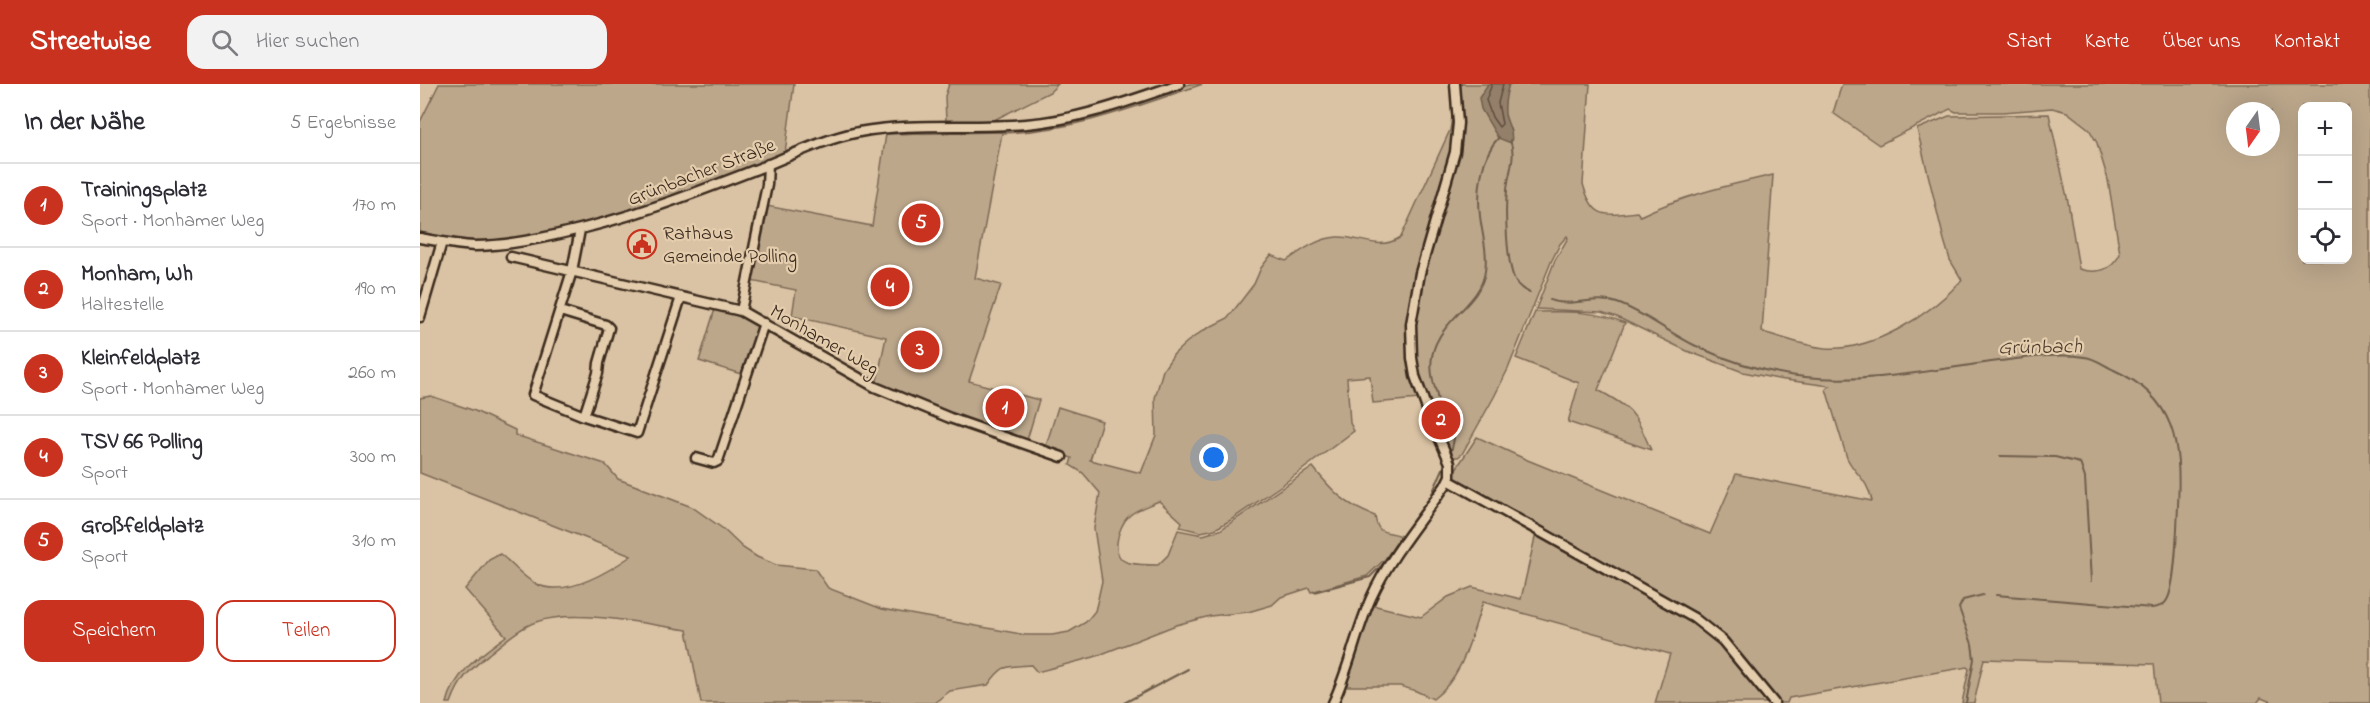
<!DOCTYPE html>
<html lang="de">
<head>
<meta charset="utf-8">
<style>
	body { margin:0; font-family:"Indie Flower",sans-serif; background:#f2f2f3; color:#2b2b33 }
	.controls { position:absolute; right:18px; top:18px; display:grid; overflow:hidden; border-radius:12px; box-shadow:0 6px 24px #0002 }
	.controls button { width:54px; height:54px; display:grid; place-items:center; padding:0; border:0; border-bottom:2px solid #e1e1e2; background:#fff; color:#2b2b33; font:30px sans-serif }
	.compass { position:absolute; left:1806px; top:18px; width:54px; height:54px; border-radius:50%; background:#fff; box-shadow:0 6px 24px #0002; rotate:194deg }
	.you { position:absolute; left:794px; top:374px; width:21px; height:21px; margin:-15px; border:4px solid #fff; border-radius:50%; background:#1a73e8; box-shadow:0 0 0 9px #1a73e833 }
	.badge { display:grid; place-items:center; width:39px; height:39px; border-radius:50%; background:#c8321e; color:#fff; font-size:20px; font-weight:700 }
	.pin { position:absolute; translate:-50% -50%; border:3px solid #fff; box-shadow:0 2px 6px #0006 }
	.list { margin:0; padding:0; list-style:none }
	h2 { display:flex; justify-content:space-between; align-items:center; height:78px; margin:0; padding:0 24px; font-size:26px }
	h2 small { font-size:20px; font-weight:400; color:#7c7c81 }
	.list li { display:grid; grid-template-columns:39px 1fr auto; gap:18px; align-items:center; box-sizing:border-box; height:84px; padding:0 24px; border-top:2px solid #e1e1e2 }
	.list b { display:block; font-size:22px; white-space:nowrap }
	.list p { margin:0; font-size:20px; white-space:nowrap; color:#7c7c81 }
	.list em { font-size:20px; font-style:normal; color:#7c7c81 }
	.actions { display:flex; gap:12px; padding:18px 24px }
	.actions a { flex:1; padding:14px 0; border:2px solid #c8321e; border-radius:18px; text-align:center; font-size:21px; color:#c8321e }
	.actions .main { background:#c8321e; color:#fff }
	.icon { flex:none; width:33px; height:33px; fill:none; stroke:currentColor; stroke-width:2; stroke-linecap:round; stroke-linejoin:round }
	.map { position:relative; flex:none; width:1950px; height:619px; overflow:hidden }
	header { display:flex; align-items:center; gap:36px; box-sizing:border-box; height:84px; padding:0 30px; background:#c8321e; color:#fff }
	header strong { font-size:28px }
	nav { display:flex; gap:33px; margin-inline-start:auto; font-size:21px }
	.search { width:420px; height:54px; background:#f2f2f3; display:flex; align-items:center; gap:15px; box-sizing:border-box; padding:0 21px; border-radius:18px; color:#7c7c81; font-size:22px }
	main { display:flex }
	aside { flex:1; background:#fff }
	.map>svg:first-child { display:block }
	.green { fill:#bca78b; stroke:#7c6854; stroke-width:1.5; fill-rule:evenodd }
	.water { fill:#94806a; stroke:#705e4c; stroke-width:1.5 }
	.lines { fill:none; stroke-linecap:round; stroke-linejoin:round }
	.shore { stroke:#5f4c3c; stroke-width:1.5 }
	.stream { stroke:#705e4c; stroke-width:2 }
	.street-casing { stroke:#3b2a1e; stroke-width:13 }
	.street { stroke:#e4cdad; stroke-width:8 }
	.labels { text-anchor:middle; stroke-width:4.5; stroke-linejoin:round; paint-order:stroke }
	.street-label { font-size:20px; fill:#3b2a1e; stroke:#e4cdad }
	.poi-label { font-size:20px; fill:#3b2a1e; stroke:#e4cdad; text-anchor:start }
	.water-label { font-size:21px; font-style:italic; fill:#4d3b2d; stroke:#e4cdad }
</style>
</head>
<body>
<header>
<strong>Streetwise</strong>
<div class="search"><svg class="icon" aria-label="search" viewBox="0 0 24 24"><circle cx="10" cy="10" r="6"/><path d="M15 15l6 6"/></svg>Hier suchen</div>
<nav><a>Start</a><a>Karte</a><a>Über uns</a><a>Kontakt</a></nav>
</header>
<main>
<aside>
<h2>In der Nähe<small>5 Ergebnisse</small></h2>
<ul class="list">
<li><span class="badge">1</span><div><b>Trainingsplatz</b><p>Sport · Monhamer Weg</p></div><em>170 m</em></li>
<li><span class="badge">2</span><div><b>Monham, Wh</b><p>Haltestelle</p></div><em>190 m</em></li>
<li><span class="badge">3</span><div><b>Kleinfeldplatz</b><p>Sport · Monhamer Weg</p></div><em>260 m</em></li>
<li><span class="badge">4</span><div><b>TSV 66 Polling</b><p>Sport</p></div><em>300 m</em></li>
<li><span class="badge">5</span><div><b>Großfeldplatz</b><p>Sport</p></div><em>310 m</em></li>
</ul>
<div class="actions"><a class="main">Speichern</a><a>Teilen</a></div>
</aside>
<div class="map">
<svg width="1950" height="619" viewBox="0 0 1950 619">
	<rect width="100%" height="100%" fill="#dac3a4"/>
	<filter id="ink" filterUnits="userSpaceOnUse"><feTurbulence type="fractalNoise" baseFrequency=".0167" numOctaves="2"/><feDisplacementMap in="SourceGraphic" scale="12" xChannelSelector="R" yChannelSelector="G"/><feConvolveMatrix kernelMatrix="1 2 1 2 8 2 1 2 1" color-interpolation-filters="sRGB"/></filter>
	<g filter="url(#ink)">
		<path class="green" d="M19,0H374L365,69C297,98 229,125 158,143C132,149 105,156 77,157C51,158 26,155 0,151V38Z
			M529,0H638L630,8L572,37L526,38L525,12Z
			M770,0H783C715,23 655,47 582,49L555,194L581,201L549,297L619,316L607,356L532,331L456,302L466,253L372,232L376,206L331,197L347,122L452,142L466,50L581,48L579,45L688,26Z
			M1038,0H1170L1163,100C1173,135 1184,132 1217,128L1220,132C1261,112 1309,101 1353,91L1342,248C1362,253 1384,262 1405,264C1453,268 1511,230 1542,196L1530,176L1524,156L1497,45L1529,32L1629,30L1648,118L1659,185C1676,190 1692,187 1700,170L1688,96L1677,59L1669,45L1647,28L1632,24L1583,28H1536L1530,25L1459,61L1413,29L1422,0H1950V619H1854L1841,614L1837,619H1738L1734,580L1564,575L1554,619H1542L1549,585L1547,583L1369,614L1367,619H1358L1320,571L1296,547L1036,397L1034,388L1057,353L1105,375L1290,450L1316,390L1452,417C1447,394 1436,392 1427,374L1406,305L1410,302L1358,295L1323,288L1267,267L1197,233L1181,228L1116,225L1135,176L1148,154L1147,152L1140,160L1131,178L1088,285L1074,313L1042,370L1038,373H1032C1022,352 1010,332 1003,310C980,240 1008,167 1025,99C1034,62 1044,39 1038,0ZM1882,22H1928V176H1882ZM1815,27H1851V63H1815Z
			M1032,1C1033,15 1036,29 1035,42C1031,105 993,170 988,234C985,260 994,289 999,315L953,319L950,292L927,294L930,339L934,347L862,401L809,437L795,445L781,448L760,443L762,438L739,417C730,421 716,425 709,432C698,442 688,475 710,479C719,481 729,481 738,481L748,471L758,446L783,451L800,446L893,383C912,407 925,421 955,432C958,454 967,445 981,452L965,475L947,492L891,508L889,504L861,513L852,521L828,528L790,532L756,541L674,573L617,588L611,581C585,583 584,579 568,601L530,607L514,619H281L267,546C228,540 153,524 116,538C99,544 84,558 70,569C50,586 40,594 31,619H27C34,588 62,570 86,552L45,505L69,476L80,470C92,479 102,493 116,500C145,514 188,488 211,472L0,389V314L11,312L55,327L95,346V351L185,380L198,395L272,423L302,444L323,464L337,473L356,481L395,485L408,504L462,525L606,551H632L649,548L666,538L675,527L678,515L682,497L674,444L680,409L663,389L650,381L652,374L625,365L638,323L682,337L670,376L721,389L736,351L735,314L743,286L754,270L767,258L784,246L808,234L834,200L841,184L851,171L866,177C881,167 898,154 917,153C941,152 958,168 981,153L1030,46L1033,27Z
			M295,225L334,237L337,241V248L321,290L279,277Z
			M1115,228C1145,227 1177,227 1205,239L1178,306C1215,326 1214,328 1231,366L1148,338L1159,299L1096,274Z
			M1116,449L1259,529L1281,544L1312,570L1349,619H1235L1250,570L1063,518C1050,553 1045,591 1013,615L996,607L980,602H926L952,521L1001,533L1028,513L1052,503L1101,515Z"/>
		<path class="water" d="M1068,0H1089C1086,10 1084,19 1085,30C1087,40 1094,48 1091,59L1078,54L1061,25L1059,14Z"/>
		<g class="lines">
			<path class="shore" d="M1072,0L1066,16L1072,33L1079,43L1082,40L1078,19L1083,0"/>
			<path class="stream" d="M1090,56C1097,74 1088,88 1087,106C1085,127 1086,181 1096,198C1100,204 1104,206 1110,209
				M1130,216C1150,224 1175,211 1197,219C1223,228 1251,250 1276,262C1310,278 1349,289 1385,293C1449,300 1516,285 1579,277C1605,274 1639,269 1665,273C1675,274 1685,282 1694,286C1756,314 1761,360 1758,422C1757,441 1756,501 1747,516C1744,522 1738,523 1732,524L1576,511
				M1030,370C1035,357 1036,346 1032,332C1013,319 1021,323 1015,304C995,242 1060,229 1065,187C1068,168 1062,150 1060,132C1057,106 1061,72 1079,53
				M1580,372L1635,373L1660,379L1665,394L1671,497
				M988,446L1011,412L1026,378
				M894,508L950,493L970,473
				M704,619L768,585
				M1546,619L1554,575L1552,560L1539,524L1543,516L1563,511"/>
			<g class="street-casing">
				<path id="street" d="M160,146L152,187L113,311L164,332L217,349L261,213
					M0,154C18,157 36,161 54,162C81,162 108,157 135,151C205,136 270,111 337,85C370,72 403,55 439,48C494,38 551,45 606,40C659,36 709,17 759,0
					M91,173L321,227L455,303L530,334L642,373
					M140,227L186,241L189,244L179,279L178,289L164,332
					M321,227L347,101L348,80
					M0,233L22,158
					M276,374L294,379L298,377L344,239
					M1028,396L1274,534L1303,557L1354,619
					M913,619C929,585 936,548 951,514C969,474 1000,437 1025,402L1030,392V379L1008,328L995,292L992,274L991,240L1000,189L1035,68L1038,39L1035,0"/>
			</g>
			<use href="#street" class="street"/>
		</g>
	</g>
	<defs>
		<g id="civic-ring" transform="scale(1.5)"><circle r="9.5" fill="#e4cdad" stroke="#c8321e" stroke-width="1.5"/><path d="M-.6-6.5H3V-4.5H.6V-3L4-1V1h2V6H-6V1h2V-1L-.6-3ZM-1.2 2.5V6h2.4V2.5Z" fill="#c8321e"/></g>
	</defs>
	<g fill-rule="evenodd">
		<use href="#civic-ring" x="222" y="160"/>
	</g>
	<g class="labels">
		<g class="street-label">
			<text transform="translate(281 87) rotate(-21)" y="7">Grünbacher Straße</text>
			<text transform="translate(405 255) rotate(30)" y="7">Monhamer Weg</text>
		</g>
		<g class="poi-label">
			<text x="243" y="155">Rathaus<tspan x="243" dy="23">Gemeinde Polling</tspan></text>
		</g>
		<g class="water-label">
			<text transform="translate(1620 262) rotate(-1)" y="7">Grünbach</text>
		</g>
	</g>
</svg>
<div class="controls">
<button>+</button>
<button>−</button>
<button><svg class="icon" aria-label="locate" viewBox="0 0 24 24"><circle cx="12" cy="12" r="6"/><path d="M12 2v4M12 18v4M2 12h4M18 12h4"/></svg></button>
</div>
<svg class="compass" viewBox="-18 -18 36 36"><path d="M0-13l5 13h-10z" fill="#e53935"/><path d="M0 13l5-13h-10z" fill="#7c7c81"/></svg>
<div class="you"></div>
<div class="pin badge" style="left:585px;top:324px">1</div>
<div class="pin badge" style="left:1021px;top:336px">2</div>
<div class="pin badge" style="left:500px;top:266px">3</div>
<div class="pin badge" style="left:470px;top:203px">4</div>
<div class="pin badge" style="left:501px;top:139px">5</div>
</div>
</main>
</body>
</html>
